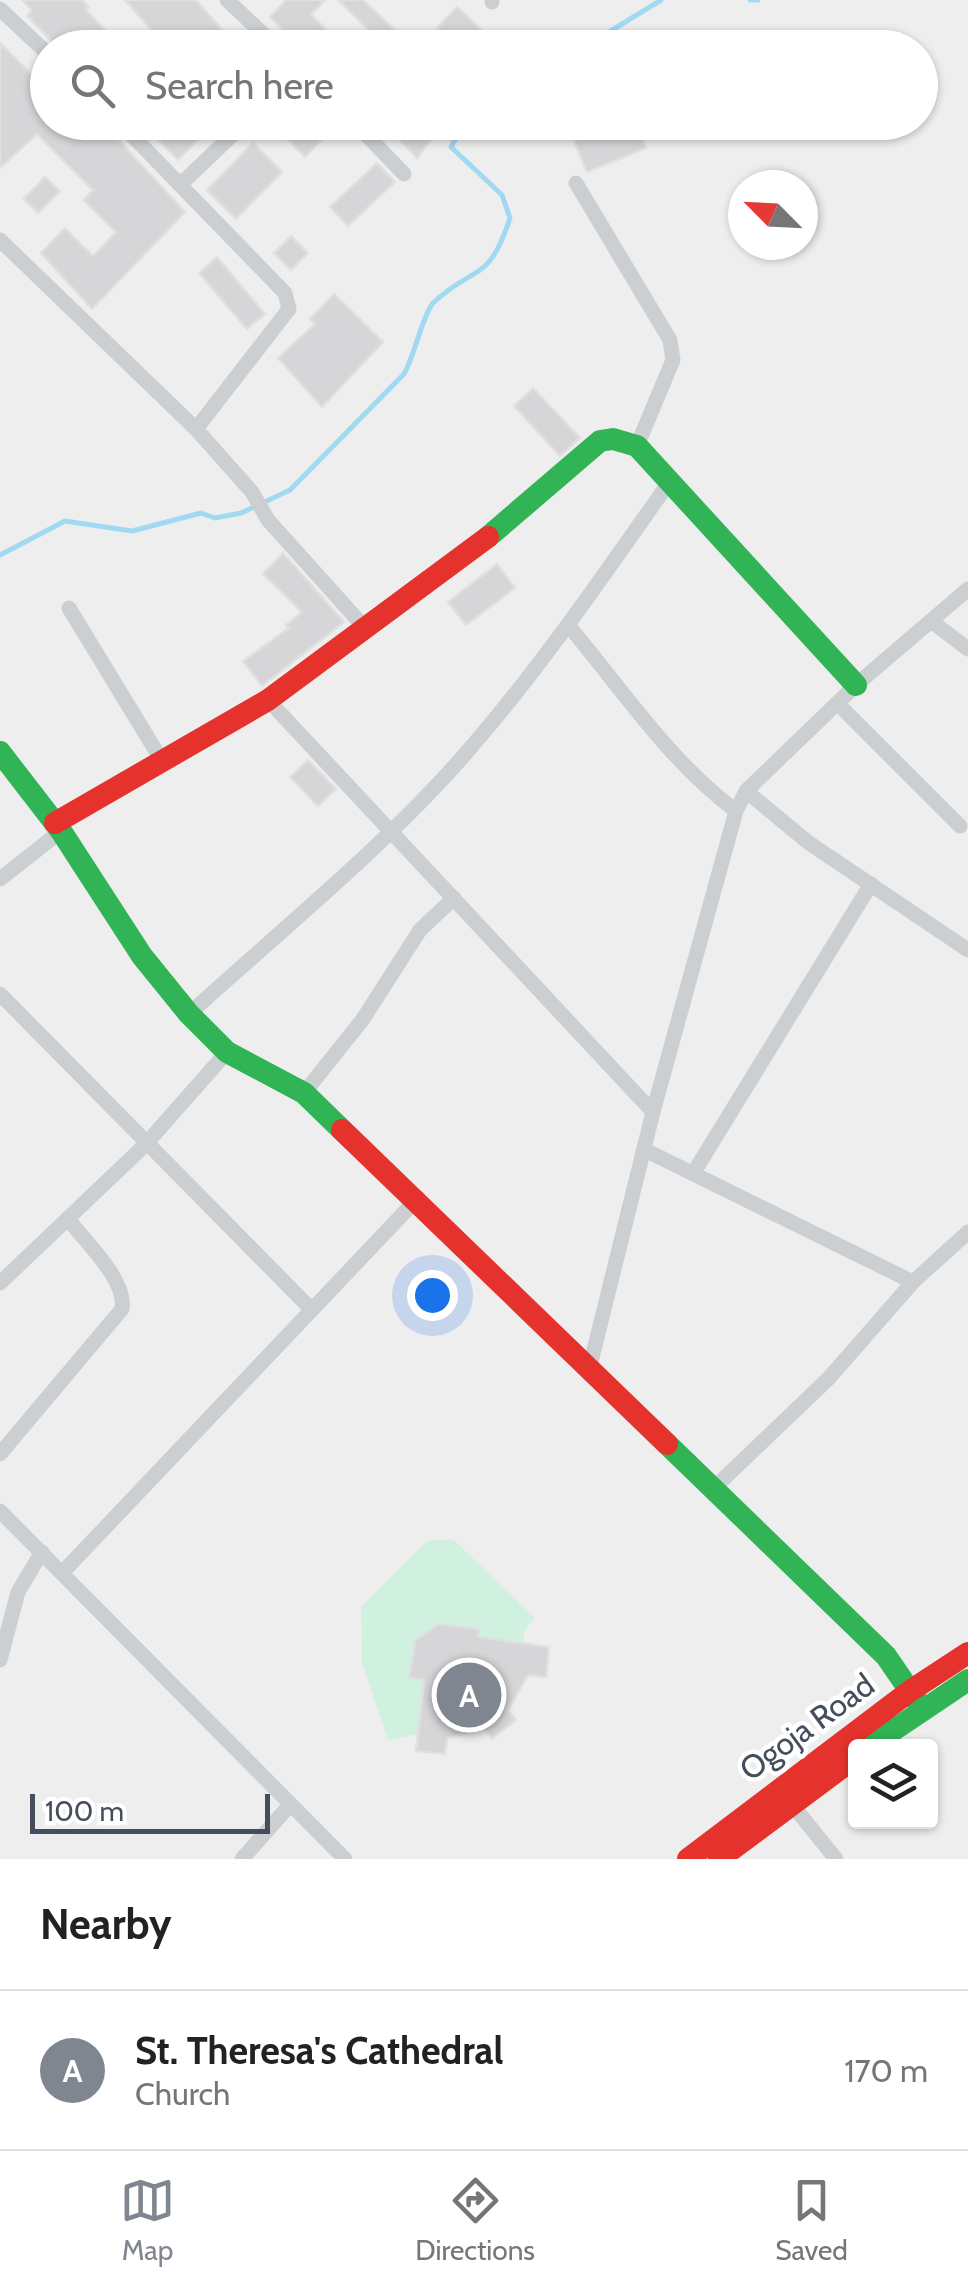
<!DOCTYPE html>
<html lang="en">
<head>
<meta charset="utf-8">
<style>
	body { margin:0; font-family:Cabin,sans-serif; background:#f2f2f2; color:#222 }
	.controls { position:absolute; right:30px; bottom:30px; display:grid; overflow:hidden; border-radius:10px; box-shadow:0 2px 8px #0004 }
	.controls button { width:90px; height:90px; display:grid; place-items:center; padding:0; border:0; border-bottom:2px solid #e0e0e0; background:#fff; color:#222; font:50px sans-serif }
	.compass { position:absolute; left:728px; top:170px; width:90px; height:90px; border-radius:50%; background:#fff; box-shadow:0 2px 8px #0004; rotate:294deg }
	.scale { position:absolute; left:30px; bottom:25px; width:240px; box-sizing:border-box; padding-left:10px; border:5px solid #444e5d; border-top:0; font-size:28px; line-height:35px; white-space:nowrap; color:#444e5d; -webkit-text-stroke:8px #fff; paint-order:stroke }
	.you { position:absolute; left:432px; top:1295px; width:35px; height:35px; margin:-25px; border:8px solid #fff; border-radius:50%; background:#1a73e8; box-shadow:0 0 0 15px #1a73e833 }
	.badge { display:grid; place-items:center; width:65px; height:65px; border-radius:50%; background:#808690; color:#fff; font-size:32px; font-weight:700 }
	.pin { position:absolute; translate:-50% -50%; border:5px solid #fff; box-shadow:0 2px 10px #0006 }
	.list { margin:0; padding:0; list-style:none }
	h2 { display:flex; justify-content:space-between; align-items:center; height:130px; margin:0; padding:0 40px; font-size:42px }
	h2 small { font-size:32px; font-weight:400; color:#767676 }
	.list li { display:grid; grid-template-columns:65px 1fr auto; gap:30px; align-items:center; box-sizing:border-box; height:160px; padding:0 40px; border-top:2px solid #e0e0e0 }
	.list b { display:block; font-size:38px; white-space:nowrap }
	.list p { margin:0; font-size:32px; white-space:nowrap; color:#767676 }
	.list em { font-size:32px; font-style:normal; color:#767676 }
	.icon { flex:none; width:55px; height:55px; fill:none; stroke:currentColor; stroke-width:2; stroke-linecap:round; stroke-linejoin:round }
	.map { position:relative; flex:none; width:968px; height:1859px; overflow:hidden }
	.search { position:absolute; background:#fff; box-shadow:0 2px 8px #0004; left:30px; right:30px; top:30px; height:110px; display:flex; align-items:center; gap:25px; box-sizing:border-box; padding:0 35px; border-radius:55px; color:#767676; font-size:38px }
	.sheet { height:290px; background:#fff }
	nav { display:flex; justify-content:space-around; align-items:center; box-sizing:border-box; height:140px; border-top:2px solid #e0e0e0; background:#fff; font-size:28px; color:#767676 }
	nav a { display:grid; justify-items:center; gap:5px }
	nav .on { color:#808690 }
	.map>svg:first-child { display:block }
	.green { fill:#d0f1e0 }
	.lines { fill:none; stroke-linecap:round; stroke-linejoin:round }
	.stream { stroke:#a1d9f2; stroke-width:5 }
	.building { fill:#d6d6d9; stroke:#e0e0e1; stroke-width:2.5 }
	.street { stroke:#cccfd2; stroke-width:15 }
	.fast { stroke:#30b455; stroke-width:22 }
	.jam { stroke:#e5322d; stroke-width:22 }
	.labels { text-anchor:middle; stroke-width:9; stroke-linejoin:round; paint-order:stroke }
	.street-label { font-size:32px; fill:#444e5d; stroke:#fff }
</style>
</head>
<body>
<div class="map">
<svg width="968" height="1859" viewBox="0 0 968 1859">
	<rect width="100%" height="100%" fill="#efeeee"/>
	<path class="green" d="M453,1539L535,1618L524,1631L523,1643L478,1637L479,1629L439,1624L415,1641L409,1678L424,1680L418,1734L388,1740L362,1663L361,1607L427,1541Z"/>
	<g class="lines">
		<path class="stream" d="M750,0H758
			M583,48L661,0
			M0,555L65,521L132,531L201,513L215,518L241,513L290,490L404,374C414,357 424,311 434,302C476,264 489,283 510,218L502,195L451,147L465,122"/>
	</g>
	<path class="building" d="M22,0H82L89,7L86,10L123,48H59L27,16L32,10Z
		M125,0H196L238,48H167Z
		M286,0H325L311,15L345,48H301L270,17Z
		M338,0H363L414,48H387Z
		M457,7L501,48H457L437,28Z
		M0,43L40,83L48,76V122H102L185,212L92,309L41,253L65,228L93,256L116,232L83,200L93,190L37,134L0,168Z
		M141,122H215L178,160Z
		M270,122H339L305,157Z
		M382,122H445L417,158Z
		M605,122H636L646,148L587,172L574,141L598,132L596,126Z
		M253,143L282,172L236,219L207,190Z
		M377,163L395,182L348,226L330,207Z
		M45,177L60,191L38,213L24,199Z
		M291,236L308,253L291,270L274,253Z
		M217,257L265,314L247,329L199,273Z
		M334,294L383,342L322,407L278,358L315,324L310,319Z
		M533,388L580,438L560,456L514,406Z
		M283,553L344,622L262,686L243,661L289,628L286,625L302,612L263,574Z
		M497,564L515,588L466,625L448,602Z
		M308,760L336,789L318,806L290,777Z
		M438,1624L479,1629L478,1637L549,1647L546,1677L528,1675L508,1710L516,1720L492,1739L484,1729L447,1738L445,1754L416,1751L424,1680L409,1678L415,1641Z"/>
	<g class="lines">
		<path class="street" d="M227,0L278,48
			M492,0V2
			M0,9L48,54
			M119,122L285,293L289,309L196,429
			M354,122L404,174
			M182,183L246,122
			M576,183L670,340L673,360L637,446
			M0,240L196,429L252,492L268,520L365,628
			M69,608L162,761
			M931,621L968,649
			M568,625C622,689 669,761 736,811
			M268,700L653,1112
			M837,703L960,826
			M746,791L809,843L968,950
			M0,879L61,831
			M0,994L312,1310
			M189,1014C280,931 378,852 460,760C537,673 603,576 670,481
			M304,1093L363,1019L420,930L454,898
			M645,1150L913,1282L829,1378L712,1490
			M694,1172L871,884
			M913,1282L968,1232
			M0,1283L145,1145L227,1052
			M590,1366L653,1112L736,811L746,791L856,685L968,589
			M0,1454L122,1309C127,1280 86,1243 69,1220
			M0,1511L345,1859
			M62,1573L418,1198
			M0,1660L18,1592L42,1552
			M790,1802L836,1859
			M242,1859L289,1806"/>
		<path class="fast" d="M488,537L600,441L613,439L637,446L856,685
			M0,752L61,831L142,956L189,1014L227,1052L304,1093L342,1130
			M667,1444L886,1656L923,1710
			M870,1746L968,1680"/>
		<path class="jam" d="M55,823L268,700L488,537
			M342,1130L667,1444
			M688,1859L910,1691L968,1653
			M719,1859L856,1757"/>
	</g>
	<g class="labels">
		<g class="street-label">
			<text transform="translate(807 1727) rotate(-36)" y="11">Ogoja Road</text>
		</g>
	</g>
</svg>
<div class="controls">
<button><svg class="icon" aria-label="layers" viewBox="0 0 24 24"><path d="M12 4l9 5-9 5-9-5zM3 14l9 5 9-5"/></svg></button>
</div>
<svg class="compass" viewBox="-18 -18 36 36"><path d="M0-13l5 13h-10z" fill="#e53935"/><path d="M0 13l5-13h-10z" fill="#767676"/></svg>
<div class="scale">100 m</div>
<div class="you"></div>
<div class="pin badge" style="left:469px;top:1695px">A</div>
<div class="search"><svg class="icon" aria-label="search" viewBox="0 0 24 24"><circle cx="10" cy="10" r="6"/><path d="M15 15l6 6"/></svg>Search here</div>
</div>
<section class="sheet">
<h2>Nearby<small></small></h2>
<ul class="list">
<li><span class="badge">A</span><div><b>St. Theresa's Cathedral</b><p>Church</p></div><em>170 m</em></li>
</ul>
</section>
<nav>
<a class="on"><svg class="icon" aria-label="map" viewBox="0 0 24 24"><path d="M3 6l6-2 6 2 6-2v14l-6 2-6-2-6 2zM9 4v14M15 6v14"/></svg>Map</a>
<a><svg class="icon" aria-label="directions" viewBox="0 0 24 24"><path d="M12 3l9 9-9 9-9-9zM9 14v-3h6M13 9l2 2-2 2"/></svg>Directions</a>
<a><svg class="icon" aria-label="saved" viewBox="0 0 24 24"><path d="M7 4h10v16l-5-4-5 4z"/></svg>Saved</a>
</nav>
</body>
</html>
